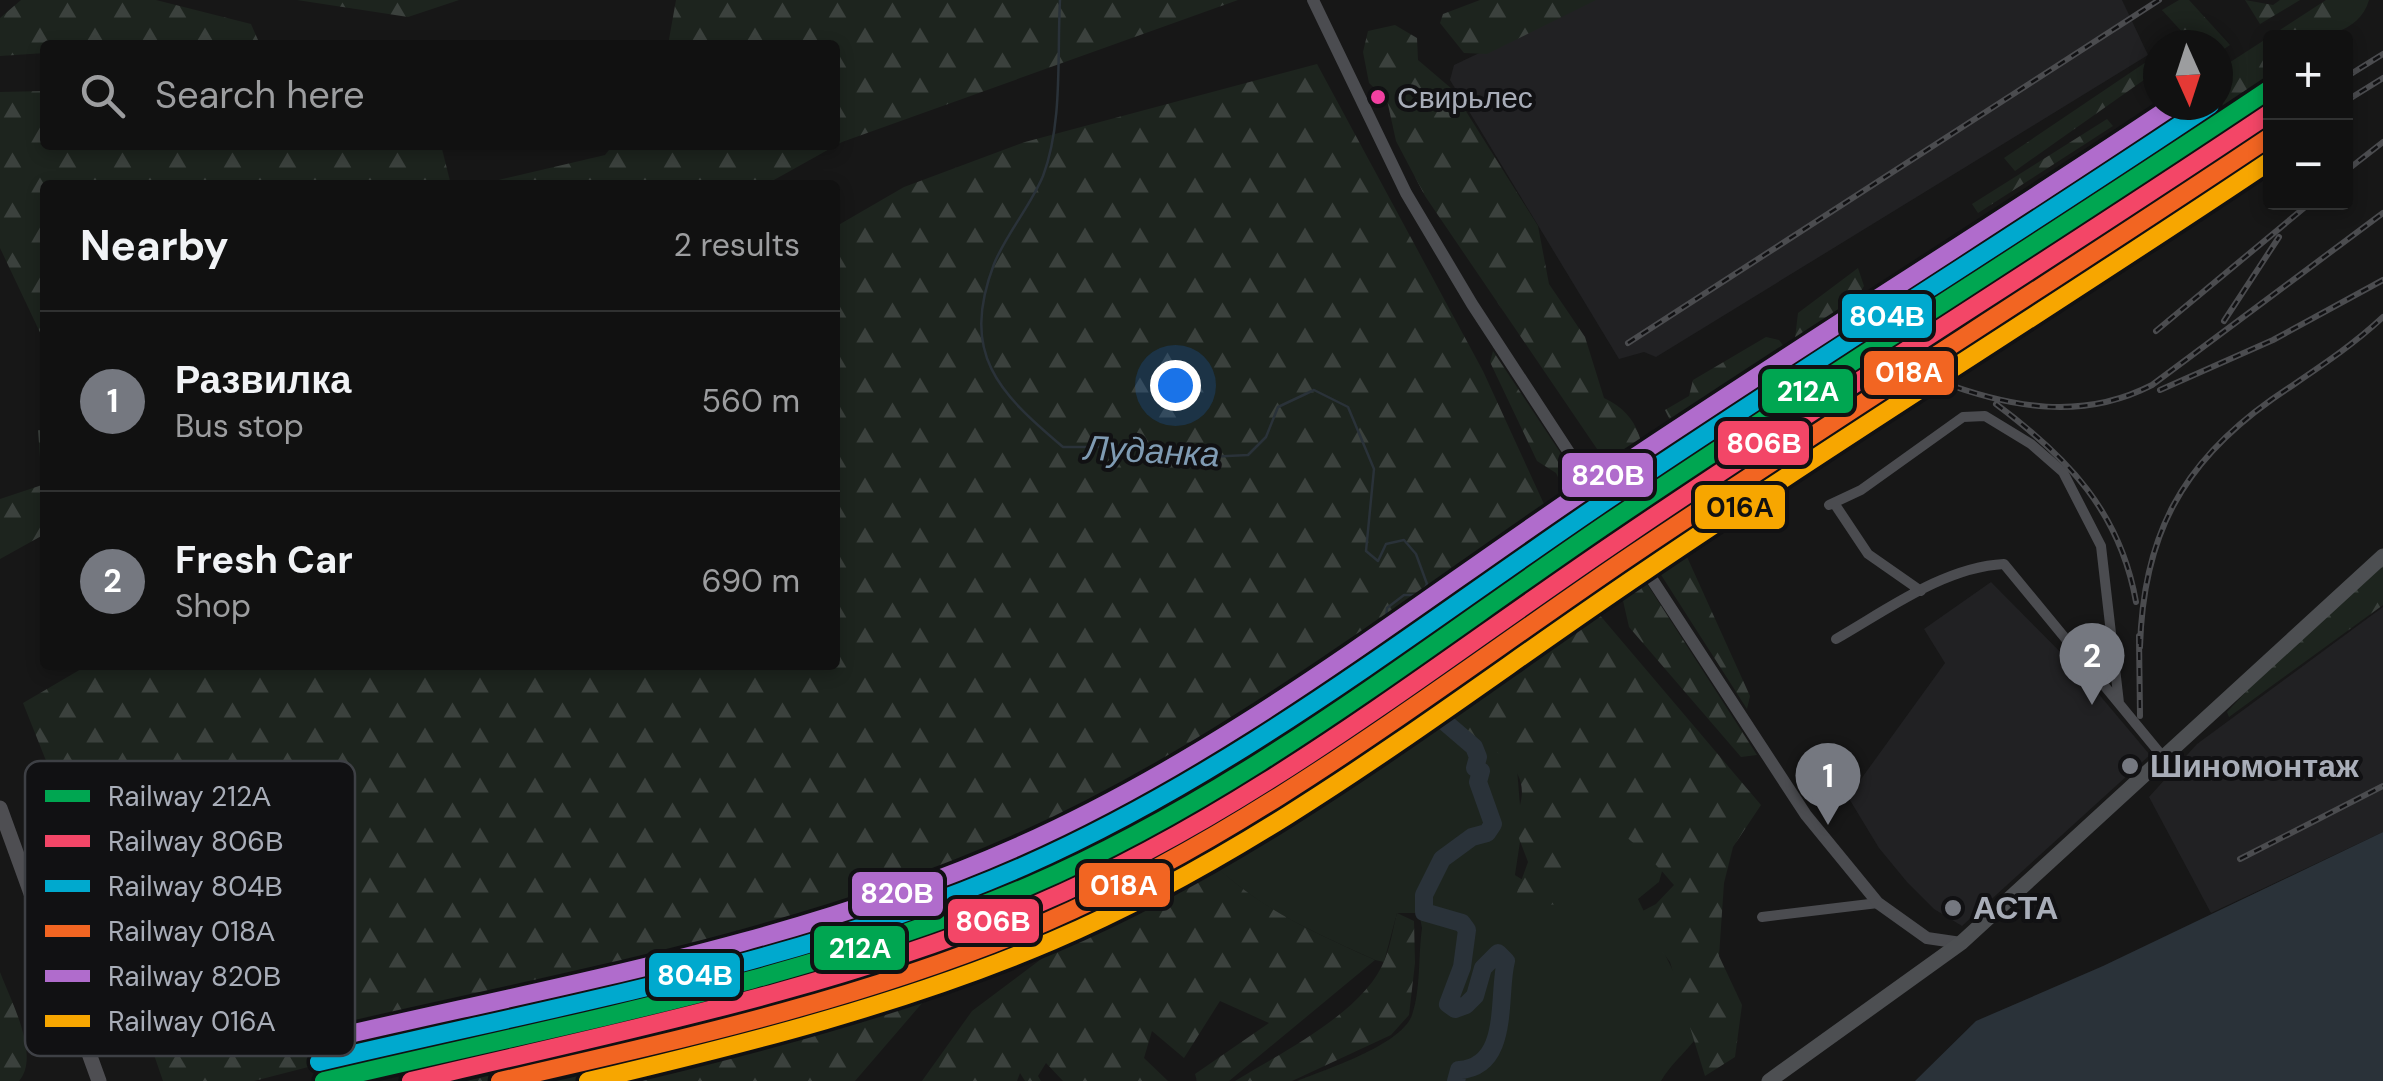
<!DOCTYPE html>
<html lang="en">
<head>
<meta charset="utf-8">
<style>
	body { margin:0; font-family:"DM Sans",sans-serif; background:#1e1f1f; color:#f1f3f6 }
	.controls { position:absolute; right:30px; top:30px; display:grid; overflow:hidden; border-radius:10px; box-shadow:0 5px 15px #0003 }
	.controls button { width:90px; height:90px; display:grid; place-items:center; padding:0; border:0; border-bottom:2px solid #303131; background:#111; color:#f1f3f6; font:50px sans-serif }
	.compass { position:absolute; left:2143px; top:30px; width:90px; height:90px; border-radius:50%; background:#111; box-shadow:0 5px 15px #0003; rotate:177deg }
	.you { position:absolute; left:1175px; top:385px; width:35px; height:35px; margin:-25px; border:8px solid #fff; border-radius:50%; background:#1a73e8; box-shadow:0 0 0 15px #1a73e833 }
	.badge { display:grid; place-items:center; width:65px; height:65px; border-radius:50%; background:#757880; color:#fff; font-size:32px; font-weight:700 }
	.pin { position:absolute; translate:-50% -82px; filter:drop-shadow(0 2px 5px #0008) }
	.pin::after { content:''; position:absolute; top:52px; width:35px; height:30px; background:inherit; clip-path:polygon(0 0,100% 0,50% 100%) }
	.list { margin:0; padding:0; list-style:none }
	h2 { display:flex; justify-content:space-between; align-items:center; height:130px; margin:0; padding:0 40px; font-size:42px }
	h2 small { font-size:32px; font-weight:400; color:#9c9d9f }
	.list li { display:grid; grid-template-columns:65px 1fr auto; gap:30px; align-items:center; box-sizing:border-box; height:180px; padding:0 40px; border-top:2px solid #303131 }
	.list b { display:block; font-size:38px; white-space:nowrap }
	.list p { margin:0; font-size:32px; white-space:nowrap; color:#9c9d9f }
	.list em { font-size:32px; font-style:normal; color:#9c9d9f }
	.icon { flex:none; width:55px; height:55px; fill:none; stroke:currentColor; stroke-width:2; stroke-linecap:round; stroke-linejoin:round }
	.map { position:relative; flex:none; width:2383px; height:1081px; overflow:hidden }
	.search { position:absolute; background:#111; box-shadow:0 5px 15px #0003; left:40px; top:40px; width:800px; height:110px; display:flex; align-items:center; gap:25px; box-sizing:border-box; padding:0 35px; border-radius:10px; color:#9c9d9f; font-size:38px }
	.panel { position:absolute; background:#111; box-shadow:0 5px 15px #0003; left:40px; top:180px; width:800px; height:490px; border-radius:10px }
	.map>svg:first-child { display:block }
	.built { fill:#212123 }
	.grass { fill:#1d241e }
	.forest { fill:url(#forest-firs) }
	.water { fill:#2a3239 }
	.lines { fill:none; stroke-linecap:round; stroke-linejoin:round }
	.stream { stroke:#2a3239; stroke-width:2.5 }
	.river { stroke:#2a3239; stroke-width:18 }
	.minor { stroke:#4b4c50; stroke-width:10 }
	.tertiary { stroke:#4b4c50; stroke-width:12 }
	.primary { stroke:#4d4f52; stroke-width:15 }
	.trunk { stroke:#4e4e52; stroke-width:15 }
	.rail-casing { stroke:#4b4c4f; stroke-width:6 }
	.rail { stroke:#111113; stroke-width:2.5; stroke-dasharray:8; stroke-linecap:butt }
	.rail-1-casing { stroke:#111113; stroke-width:25 }
	.rail-2-casing { stroke:#111113; stroke-width:25 }
	.rail-3-casing { stroke:#111113; stroke-width:25 }
	.rail-4-casing { stroke:#111113; stroke-width:25 }
	.rail-5-casing { stroke:#111113; stroke-width:25 }
	.rail-6-casing { stroke:#111113; stroke-width:25 }
	.rail-1 { stroke:#00a651; stroke-width:18 }
	.rail-2 { stroke:#f34667; stroke-width:18 }
	.rail-3 { stroke:#00a9ce; stroke-width:18 }
	.rail-4 { stroke:#f26522; stroke-width:18 }
	.rail-5 { stroke:#b06ccc; stroke-width:18 }
	.rail-6 { stroke:#f7a600; stroke-width:18 }
	.bus-dot { fill:#f240a1; stroke:#111113; stroke-width:4 }
	.poi-dot { fill:#757880; stroke:#111113; stroke-width:4 }
	.labels { text-anchor:middle; stroke-width:8; stroke-linejoin:round; paint-order:stroke }
	.bus-label { font-size:30px; fill:#a8adb8; stroke:#111113; text-anchor:start }
	.poi-label { font-size:32px; font-weight:bold; fill:#a8adb8; stroke:#111113; text-anchor:start }
	.water-label { font-size:35px; font-style:italic; fill:#7f9bb3; stroke:#111113 }
	.key { fill:#111113; stroke:#3e4045; stroke-width:2.5 }
	.key-label { font-size:28px; fill:#a8adb8 }
	.line-badge { stroke:#111113; stroke-width:4 }
	.badge-label { font-size:28px; text-anchor:middle; font-weight:bold; fill:#fff }
	.pale-badge-label { font-size:28px; text-anchor:middle; font-weight:bold; fill:#111 }
</style>
</head>
<body>
<div class="map">
<svg width="2383" height="1081" viewBox="0 0 2383 1081">
	<defs>
		<pattern id="forest-firs" width="22" height="20" patternUnits="userSpaceOnUse" patternTransform="scale(2.5)"><rect width="22" height="20" fill="#1d241e"/><path d="M5 1l3.5 6h-7zM16 11l3.5 6h-7z" fill="#3b413d"/></pattern>
	</defs>
	<rect width="100%" height="100%" fill="#171717"/>
	<path class="built" d="M1591,0H2122L2148,55L1656,357L1644,352L1619,359L1450,80L1454,65Z
		M1991,582L2081,673L2150,755L1962,926L1934,909L1907,882L1879,848L1848,797L1945,663L1924,629Z
		M2383,607V832L2211,913L2149,797L2197,744Z"/>
	<path class="grass" d="M1465,699L1516,756L1522,829L1515,875L1538,889L1555,823L1570,800L1666,858L1659,882L1638,899L1702,1030C1690,1049 1673,1061 1661,1081H1297C1327,1069 1401,1045 1412,1015C1421,989 1418,955 1422,928L1419,913H1397L1384,962L1375,960C1298,925 1254,907 1193,845L1292,782L1315,792Z"/>
	<path class="forest" d="M21,0H156L251,24L258,40L45,45V53L0,56V18Z
		M297,0H459L408,17Z
		M676,0H1238L842,142L765,185H477L605,155L613,145H835V45H668Z
		M1480,0H1596L1487,54L1464,53L1440,23L1443,14Z
		M2179,0H2189L2230,45L2218,53V45H2194L2162,10Z
		M2245,0L2273,5L2280,0H2300L2260,24Z
		M2326,0H2369C2357,41 2304,38 2270,38V75L1868,340L1858,319L1979,226L2170,105H2218V70Z
		M1395,25L1417,38L1418,60L1452,89L1538,226L1549,284L1585,337L1604,398C1642,416 1644,446 1646,484L1629,496L1425,196L1396,141L1387,100L1369,83L1363,52L1368,31Z
		M2158,54V70L2015,171L2004,158Z
		M1317,64L1483,371L1555,528L1194,771L850,901L811,931L808,942C783,954 755,953 737,930L709,961L599,992L254,1081H163L96,886L23,703L88,665H835V227L904,187L1025,142Z
		M45,91V145H441L451,185H45V343L0,248V92Z
		M2107,119L2113,126L1978,213L1972,204Z
		M1858,268L1864,286L1839,328V356L1789,389L1798,313Z
		M1766,337L1779,340L1787,351L1778,380L1755,381L1674,428L1665,410L1689,396L1693,380Z
		M1493,351L1601,514L1582,526L1556,473L1537,461L1490,362Z
		M1761,391L1784,395L1692,453L1683,437Z
		M38,430L45,431V534L0,559V499L42,485Z
		M1678,537L1750,696L1747,709L1656,567Z
		M2383,565V605L2229,717L2227,712L2273,663Z
		M1628,570L1640,573L1757,755L1741,757L1629,627L1619,583Z
		M1574,592L1598,613L1761,805L1733,847L1724,883L1719,956L1742,1005L1735,1057L1705,1076L1670,962L1635,915L1656,904L1674,885C1659,867 1614,817 1590,821C1580,823 1570,832 1561,838L1566,887L1563,904L1528,906L1516,895L1528,862L1513,823C1545,760 1483,753 1450,715C1442,706 1436,692 1429,681Z
		M1193,845C1254,906 1298,925 1375,960L1229,1081H1197L1195,1074L1269,1023L1220,1001L1184,1058L1152,1031L1144,1058L1168,1081H1063L1046,1063L1038,1076L1041,1081H1025L1020,1073L1017,1081H922L972,1011Z
		M1397,913L1414,921L1415,963L1409,1015L1391,1035L1292,1081H1235C1282,1052 1365,1012 1385,959C1391,944 1393,928 1397,913Z
		M980,948L923,1002L855,1081H466Z
		M0,972C10,999 41,1056 19,1081H0Z"/>
	<path class="water" d="M2383,832V1081H1915L1976,1021L2103,966Z"/>
	<g class="lines">
		<path class="stream" d="M1060,0C1057,56 1063,123 1043,176C1030,207 1006,234 994,264C960,354 998,392 1063,447H1159L1207,457L1248,455L1266,437L1278,407L1314,390L1348,407L1374,469L1366,551L1378,561L1386,544L1404,540L1416,554L1427,584L1421,595H1404L1387,608L1385,630L1397,654"/>
		<path class="river" d="M1426,690L1446,723L1474,747L1478,757L1475,768L1481,771L1478,782L1493,824L1487,833L1472,837L1442,859L1424,895V912L1462,923L1467,930L1462,967L1448,1004L1455,1009L1466,1005L1475,996L1483,968L1498,953L1506,961C1497,995 1511,1067 1459,1070L1456,1081"/>
		<path class="minor" d="M1834,503L1868,554L1921,591
			M1829,505L1861,490L1963,417L1985,416L2031,444L2063,472L2101,546L2119,703
			M1836,639C1887,610 1944,567 2004,564L2163,757
			M1762,917L1878,903"/>
		<path class="tertiary" d="M1313,0L1406,193L1472,304L1806,815L1878,903L1927,938L1961,943"/>
		<path class="primary" d="M1769,1081L1961,943L2383,556"/>
		<path class="trunk" d="M0,808L99,1081"/>
		<g class="rail-casing">
			<path id="rail" d="M2346,77L2383,54
				M2346,101L2383,78
				M2346,171L2383,142
				M1974,315L2270,125
				M2224,321L2279,237
				M2156,331L2310,203
				M1628,343L2159,0
				M1939,381C2011,408 2082,421 2152,385L2383,213
				M2160,390L2273,340L2383,280
				M1996,404C2067,457 2120,511 2136,602
				M1680,515L2270,147
				M2139,636L2140,716
				M2140,647C2143,537 2181,464 2271,400C2310,373 2349,349 2383,317
				M2240,859L2383,786"/>
		</g>
		<use href="#rail" class="rail"/>
		<g class="rail-1-casing">
			<path id="rail-1" d="M324,1081C560,1025 805,981 1029,886C1241,795 1422,649 1611,521C1829,374 2052,235 2270,89"/>
		</g>
		<g class="rail-2-casing">
			<path id="rail-2" d="M411,1081C621,1031 835,989 1035,905C1248,815 1431,667 1621,539C1835,393 2055,257 2270,113"/>
		</g>
		<g class="rail-3-casing">
			<path id="rail-3" d="M319,1062C555,1006 801,964 1024,866C1232,774 1411,633 1598,506C1800,369 2007,241 2210,105"/>
		</g>
		<g class="rail-4-casing">
			<path id="rail-4" d="M500,1081C684,1039 872,997 1046,922C1259,829 1441,684 1632,555C1843,413 2059,278 2270,137"/>
		</g>
		<g class="rail-5-casing">
			<path id="rail-5" d="M315,1042C549,987 796,945 1017,847C1225,755 1403,613 1590,487C1783,357 1981,234 2174,105"/>
		</g>
		<g class="rail-6-casing">
			<path id="rail-6" d="M588,1081C745,1044 904,1004 1052,941C1268,849 1452,701 1645,571C1851,431 2063,300 2270,161"/>
		</g>
		<use href="#rail-1" class="rail-1"/>
		<use href="#rail-2" class="rail-2"/>
		<use href="#rail-3" class="rail-3"/>
		<use href="#rail-4" class="rail-4"/>
		<use href="#rail-5" class="rail-5"/>
		<use href="#rail-6" class="rail-6"/>
	</g>
	<circle class="bus-dot" cx="1378" cy="97" r="9"/>
	<g class="poi-dot">
		<circle cx="2130" cy="766" r="10"/>
		<circle cx="1953" cy="908" r="10"/>
	</g>
	<g class="labels">
		<g class="bus-label">
			<text x="1397" y="108">Свирьлес</text>
		</g>
		<g class="poi-label">
			<text x="2150" y="777">Шиномонтаж</text>
			<text x="1973" y="919">АСТА</text>
		</g>
		<g class="water-label">
			<text transform="translate(1152 451) rotate(3)" y="12">Луданка</text>
		</g>
	</g>
	<rect x="25" y="761" width="330" height="295" rx="15" class="key"/>
	<rect x="45" y="790" width="45" height="12" fill="#00a651"/>
	<rect x="45" y="835" width="45" height="12" fill="#f34667"/>
	<rect x="45" y="880" width="45" height="12" fill="#00a9ce"/>
	<rect x="45" y="925" width="45" height="12" fill="#f26522"/>
	<rect x="45" y="970" width="45" height="12" fill="#b06ccc"/>
	<rect x="45" y="1015" width="45" height="12" fill="#f7a600"/>
	<g class="key-label">
		<text x="108" y="806">Railway 212А</text>
		<text x="108" y="851">Railway 806В</text>
		<text x="108" y="896">Railway 804В</text>
		<text x="108" y="941">Railway 018А</text>
		<text x="108" y="986">Railway 820В</text>
		<text x="108" y="1031">Railway 016А</text>
	</g>
	<g class="line-badge">
		<rect x="1840" y="292" width="94" height="48" rx="10" fill="#00a9ce"/>
		<rect x="1862" y="349" width="94" height="48" rx="10" fill="#f26522"/>
		<rect x="1760" y="367" width="95" height="48" rx="10" fill="#00a651"/>
		<rect x="1716" y="419" width="95" height="48" rx="10" fill="#f34667"/>
		<rect x="1560" y="451" width="95" height="48" rx="10" fill="#b06ccc"/>
		<rect x="1693" y="483" width="94" height="48" rx="10" fill="#f7a600"/>
		<rect x="1077" y="861" width="95" height="48" rx="10" fill="#f26522"/>
		<rect x="850" y="870" width="95" height="48" rx="10" fill="#b06ccc"/>
		<rect x="946" y="897" width="95" height="48" rx="10" fill="#f34667"/>
		<rect x="812" y="924" width="95" height="48" rx="10" fill="#00a651"/>
		<rect x="647" y="951" width="95" height="48" rx="10" fill="#00a9ce"/>
	</g>
	<g class="badge-label">
		<text x="1887" y="326">804В</text>
		<text x="1909" y="382">018А</text>
		<text x="1808" y="401">212А</text>
		<text x="1764" y="453">806В</text>
		<text x="1608" y="485">820В</text>
		<text x="1124" y="895">018А</text>
		<text x="897" y="903">820В</text>
		<text x="993" y="931">806В</text>
		<text x="860" y="958">212А</text>
		<text x="695" y="985">804В</text>
	</g>
	<g class="pale-badge-label">
		<text x="1740" y="517">016А</text>
	</g>
</svg>
<div class="controls">
<button>+</button>
<button>−</button>
</div>
<svg class="compass" viewBox="-18 -18 36 36"><path d="M0-13l5 13h-10z" fill="#e53935"/><path d="M0 13l5-13h-10z" fill="#9c9d9f"/></svg>
<div class="you"></div>
<div class="pin badge" style="left:1828px;top:825px">1</div>
<div class="pin badge" style="left:2092px;top:705px">2</div>
<div class="search"><svg class="icon" aria-label="search" viewBox="0 0 24 24"><circle cx="10" cy="10" r="6"/><path d="M15 15l6 6"/></svg>Search here</div>
<section class="panel">
<h2>Nearby<small>2 results</small></h2>
<ul class="list">
<li><span class="badge">1</span><div><b>Развилка</b><p>Bus stop</p></div><em>560 m</em></li>
<li><span class="badge">2</span><div><b>Fresh Car</b><p>Shop</p></div><em>690 m</em></li>
</ul>
</section>
</div>
</body>
</html>
